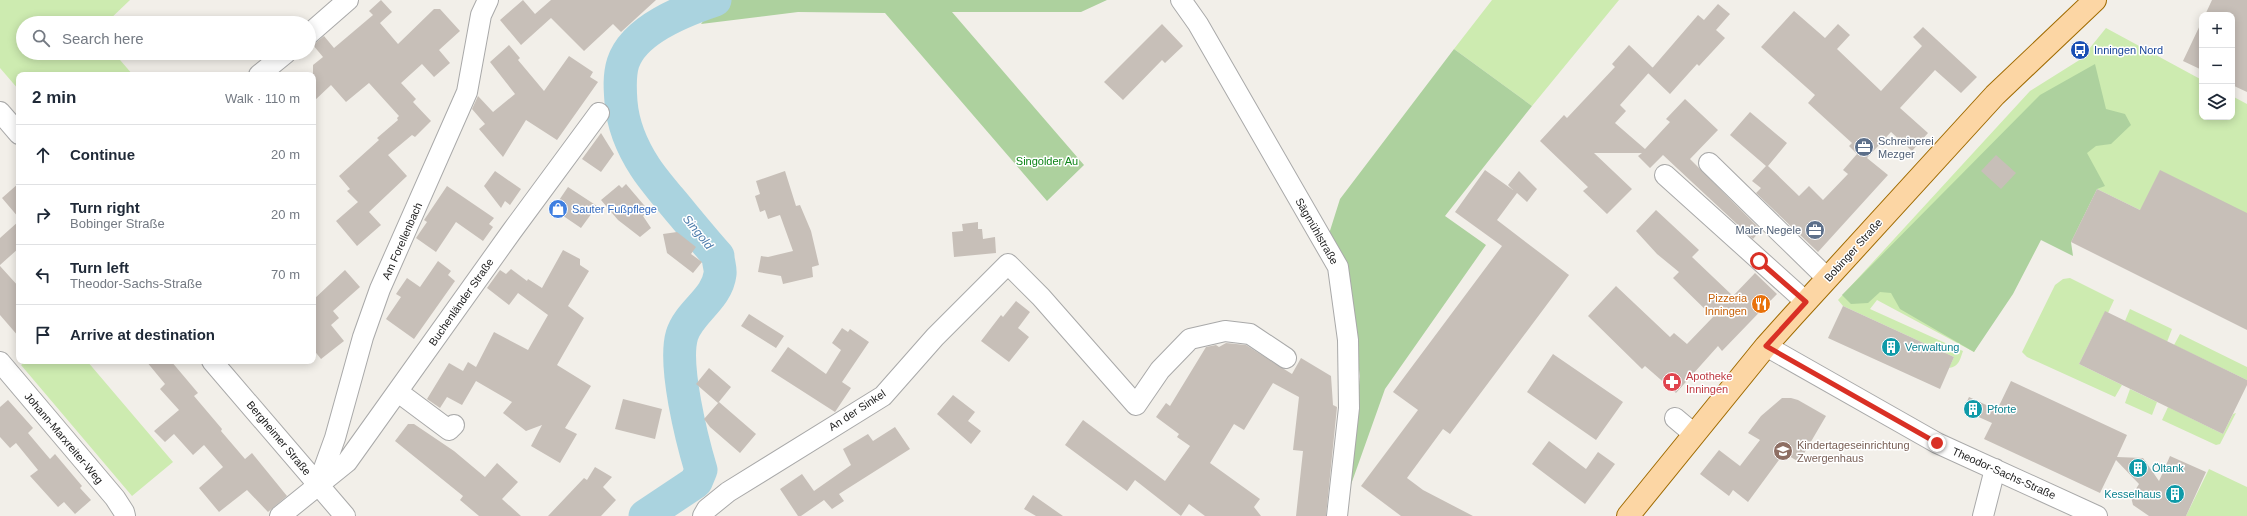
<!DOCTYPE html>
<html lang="en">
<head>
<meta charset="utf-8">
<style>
	body { margin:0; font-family:Arial,sans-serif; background:#f2f2f3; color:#1f2937 }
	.controls { position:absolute; right:12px; top:12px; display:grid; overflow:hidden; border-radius:8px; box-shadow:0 2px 10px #0003 }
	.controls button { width:36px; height:36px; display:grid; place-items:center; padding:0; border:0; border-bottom:1px solid #e0e1e3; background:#fff; color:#1f2937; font:20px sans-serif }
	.stop { position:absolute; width:12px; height:12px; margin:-9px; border:3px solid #d93025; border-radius:50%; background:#fff }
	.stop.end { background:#d93025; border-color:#fff; box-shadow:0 1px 4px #0008 }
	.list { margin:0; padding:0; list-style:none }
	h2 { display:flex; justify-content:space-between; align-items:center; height:52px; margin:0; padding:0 16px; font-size:17px }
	h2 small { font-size:13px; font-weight:400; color:#747a83 }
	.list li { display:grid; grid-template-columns:26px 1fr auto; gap:12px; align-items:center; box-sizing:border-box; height:60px; padding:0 16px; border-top:1px solid #e0e1e3 }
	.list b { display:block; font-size:15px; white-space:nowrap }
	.list p { margin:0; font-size:13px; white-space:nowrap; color:#747a83 }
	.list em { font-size:13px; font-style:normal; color:#747a83 }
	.icon { flex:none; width:22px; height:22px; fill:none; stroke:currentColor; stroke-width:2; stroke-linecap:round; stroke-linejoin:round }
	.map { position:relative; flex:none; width:2247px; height:516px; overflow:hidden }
	.search { position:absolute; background:#fff; box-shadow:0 2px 10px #0003; left:16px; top:16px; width:300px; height:44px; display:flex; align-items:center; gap:10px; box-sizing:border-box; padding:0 14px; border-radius:22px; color:#747a83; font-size:15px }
	.panel { position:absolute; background:#fff; box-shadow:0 2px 10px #0003; left:16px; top:72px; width:300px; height:292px; border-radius:8px }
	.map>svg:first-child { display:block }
	.grass { fill:#cdebb0 }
	.forest { fill:#add19e }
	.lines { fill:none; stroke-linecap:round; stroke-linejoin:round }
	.river { stroke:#aad3df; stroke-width:33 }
	.building { fill:#c7bfb8 }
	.minor-casing { stroke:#a9a9a9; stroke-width:22 }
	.major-casing { stroke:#a06b00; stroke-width:24 }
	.minor { stroke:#fff; stroke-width:20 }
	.major { stroke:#fcd6a4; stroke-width:22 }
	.route { stroke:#d93025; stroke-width:5 }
	.labels { text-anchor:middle; stroke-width:3; stroke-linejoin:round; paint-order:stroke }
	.transit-label { font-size:11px; fill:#164399; stroke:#fff; text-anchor:start }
	.service-label { font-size:11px; fill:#4e5e75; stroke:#fff; text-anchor:start }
	.park-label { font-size:11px; fill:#0c8416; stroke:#fff }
	.shop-label { font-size:11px; fill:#366cbe; stroke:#fff; text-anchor:start }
	.street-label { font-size:11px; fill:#222; stroke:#fff }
	.food-label { font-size:11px; fill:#c56008; stroke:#fff; text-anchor:end }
	.culture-label { font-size:11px; fill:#0d838f; stroke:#fff; text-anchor:start }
	.health-label { font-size:11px; fill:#be3a42; stroke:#fff; text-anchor:start }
	.education-label { font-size:11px; fill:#785e54; stroke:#fff; text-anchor:start }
	.water-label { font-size:12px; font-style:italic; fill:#4a7aab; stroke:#fff }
</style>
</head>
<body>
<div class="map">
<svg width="2247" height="516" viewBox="0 0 2247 516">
	<rect width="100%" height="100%" fill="#f2efe9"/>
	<path class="grass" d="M0,0H130L106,23H23V53H114L133,75H19V90L0,68Z
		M1492,0H1619L1532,106L1454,49Z
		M2106,28L2202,80V117H2232V96L2247,104V213L2140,210L2097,189L2071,242L2039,232L1974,352L1877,300L1870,309L1963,351C1960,359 1959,367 1949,368L1954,357L1843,306L1838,300L2030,91L2081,59Z
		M2070,278L2114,300L2108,313L2105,312L2079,364L2122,385L2115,397L2027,357L2022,352L2055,285L2063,279Z
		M2130,309L2172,329L2167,342L2125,321Z
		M2180,334L2247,367V380L2174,345Z
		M26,361H87L173,462L132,496L21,365Z
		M2130,389L2157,402L2152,415L2125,403Z
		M2168,407L2223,434L2233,414L2236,413L2220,444L2216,445L2162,420Z
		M2209,469L2247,487V516H2186Z"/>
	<path class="forest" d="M720,0H1107L1081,12H952L1084,165L1047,201L885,13L798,12L701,24Z
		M1454,49L1532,106L1445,216L1486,245L1385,389L1348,493L1360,376L1344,271L1328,237L1340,199Z
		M2095,64L2106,109L2125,114L2131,125L2111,144L2096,146L2087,153L2105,186L2097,189L2071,242L2073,256L2041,240L2013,294L1974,352L1900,309L1891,293L1880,292L1868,303L1851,304L1842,295L2040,95Z"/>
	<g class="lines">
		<path class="river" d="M645,516L696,482L701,470C692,440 673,365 682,335C689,312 717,299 720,274C721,269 718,262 718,256C701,237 685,217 669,198C661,188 652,178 645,167C632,147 623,126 621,102C620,89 619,76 623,63C634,29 685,10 715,0"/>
	</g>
	<path class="building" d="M381,0L392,12L380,23L374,16L398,44L434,9H440L460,31L439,50L450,63L434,77L422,64L401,83L416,99L413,102L431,121L415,137L412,135L388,155L407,176L369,212L381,225L357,246L336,221L358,202L347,191L350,189L339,176L379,140L377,138L398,120L397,118L399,116L369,83L346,102L331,85L313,102V65L323,57L313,45L324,36L334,48L373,15L369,11Z
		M523,0L535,14L551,0H656L621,32L613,24L584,51L551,18L521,45L500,20Z
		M2212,0H2247V92L2232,85V15H2205Z
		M1718,4L1730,14L1716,30L1725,38L1699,66L1697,64L1670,94L1648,73L1698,15L1704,20Z
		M1794,11L1825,38L1838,24L1850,35L1837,49L1881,91L1922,46L1913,37L1923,27L1977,77L1961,93L1935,70L1900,108L1928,133L1912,151L1891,132L1867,158L1888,175L1818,252L1756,193L1761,188L1752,181L1766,166L1730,135L1750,112L1787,143L1768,166L1799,196L1809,186L1823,200L1848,174L1843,170L1857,154L1849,146L1852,143L1808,103L1815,95L1761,47Z
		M2202,21V70L2183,61Z
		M1162,24L1183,46L1165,63L1162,60L1123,100L1104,82Z
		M509,45L520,58L518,60L544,91L569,56L593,72L590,77L598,82L557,140L526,120L503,157L479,129L485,124L472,109L478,96L493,112L515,94L490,62Z
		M1629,45L1653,68L1620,105L1626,111L1615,123L1645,149L1670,122L1666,119L1685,99L1718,130L1690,159L1761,230L1753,239L1663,155L1650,168L1638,156L1642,153H1594L1632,189L1607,214L1583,191L1588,187L1540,141L1564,115L1567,118L1615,67L1612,64Z
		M601,133L614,154L601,172L582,159Z
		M1996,155L2016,173L2001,189L1981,171Z
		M1485,170L1513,190L1508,185L1519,171L1537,189L1527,202L1517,193L1497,220L1569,275L1450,434L1443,429L1407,478L1423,490L1473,516H1401L1361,486L1418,410L1393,392L1502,246L1455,212Z
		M2160,170L2247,213V330L2071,242L2097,189L2140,210Z
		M495,171L521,189L510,205L505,201L501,208L484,186Z
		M785,171L796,206L800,205L811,231L819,265L812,267L813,277L783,284L781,276L758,272L761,256L768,257L793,251L780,215L768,219L765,210L760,212L755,196L760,194L756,181Z
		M19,183V218L2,198Z
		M626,184L649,211L643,216L651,228L640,237L618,220L601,200L619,185L622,188Z
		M447,186L494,218L489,224L493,227L483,241L456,222L436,252L416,238L427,222L424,220Z
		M568,187L597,206L581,228L553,209Z
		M1656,210L1699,250L1692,257L1733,296L1755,273L1777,294L1722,351L1718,346L1676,393L1645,366L1642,369L1588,316L1616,286L1670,337L1674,333L1687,344L1713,317L1673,278L1679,272L1657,254L1636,231Z
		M19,221V248L0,265V238Z
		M978,222V229H982L983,239L995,237L996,253L954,257L952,232L963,231L962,224Z
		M677,232L696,247L691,254L702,262L693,273L667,253L663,234Z
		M563,250L580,259V265L589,271L568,306L584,318L557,365L591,386L565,428L577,434L560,463L531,446L542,425L526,431L503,413L512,402L476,381L462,405L447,397L440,408L427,399L449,363L463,371L468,362L476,367L494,332L528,350L548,315L518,293L509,305L487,288L500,270L506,274L511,269L527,281L528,279L542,288Z
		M438,261L451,271L448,275L455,281L414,339L386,319L401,297L396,294L407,278L420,287Z
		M0,266L19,287V337L0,315Z
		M345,270L360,287L333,311L339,318L331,325L344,341L321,359L313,349V300Z
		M1016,301L1030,312L1018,328L1029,337L1009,362L981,341L1001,315L1003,317Z
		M1843,306L1954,357L1940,389L1828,338Z
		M2105,311L2247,380V385L2223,434L2079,364Z
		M749,314L784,336L776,348L741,326Z
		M842,328L848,332L850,329L869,342L842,382L851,388L835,412L771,371L788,347L826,374L841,350L832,343Z
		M1226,343L1246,345L1292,374L1301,358L1331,376L1333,405L1337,407L1326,516H1296L1303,451L1293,450L1299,397L1273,383L1244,430L1234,424L1210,463L1260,499L1254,507L1261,516H1205L1189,504L1181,516L1135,480L1127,491L1065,445L1083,420L1165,481L1190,446L1177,437L1179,434L1156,417L1166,403L1170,406L1206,347L1216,345L1219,347Z
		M1553,354L1623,402L1596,440L1527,392Z
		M146,361H171L198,393L194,396L222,429L221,431L245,459L252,453L287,496L268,512L247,490L219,512L199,488L223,467L204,445L193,455L174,434L165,442L154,431L179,410L160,389L165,384Z
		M709,368L731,387L718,403L696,384Z
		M2011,381L2127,435L2117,457L2143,458L2159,481L2170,456L2206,472L2186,516H2149L2133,505L2131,497L2139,484L2116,460L2100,493L1984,439L1992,423L1963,410L1969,397L1997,410Z
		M953,395L975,412L968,421L981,431L971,444L937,414Z
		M1782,398H1791L1798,400L1826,416L1799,462L1784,453L1748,502L1733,490L1729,496L1700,474L1719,450L1740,466L1760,440L1748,433L1761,416Z
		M623,399L662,409L655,439L615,429Z
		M8,400L33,428L28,433L50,459L55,454L82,486L80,488L91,500L75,514L64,502L58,507L30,476L38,470L16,443L10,448L0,437V407Z
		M719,402L756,434L740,453L710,427L704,419Z
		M408,424H414L454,451L485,477L497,463L518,482L502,499L521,516H479L460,500L463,496L395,441Z
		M895,427L910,449L839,494L844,501L832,509L824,500L801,516H798L780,489L802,474L814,491L851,465L843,449L868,434L873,441Z
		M1549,441L1586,469L1598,452L1615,464L1585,504L1532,464Z
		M595,467L612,477L603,487L616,500L601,516H548L584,478L587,480Z
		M1033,495L1063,516H1036L1024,509Z"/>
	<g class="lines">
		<g class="minor-casing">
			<path id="minor" d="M1181,0L1198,24L1338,267L1348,340L1349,408L1337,516
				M309,34L348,0
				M259,75L286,53
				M0,112L19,134
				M1709,163L1827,278
				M1665,175L1806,302
				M1766,346L1937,443L2097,516
				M212,361L345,516
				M0,362L115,498L124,512L125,516
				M398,392L449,430L454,425
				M1675,418L1694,434
				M318,485L335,438L363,337L380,289L467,92L481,15L488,0
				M280,516L347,462L512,231L599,113
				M703,516L707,509L728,492L883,396L935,337L1008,264L1041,297L1136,405L1160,370L1190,339L1225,331L1250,334L1286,358
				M1983,516L1995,469"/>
		</g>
		<g class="major-casing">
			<path id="major" d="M1628,516L1766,346L1793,316L1995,95L2095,0"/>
		</g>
		<use href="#minor" class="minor"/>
		<use href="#major" class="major"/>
	</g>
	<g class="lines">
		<path class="route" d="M1759,261L1806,302L1766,346L1937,443"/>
	</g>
	<defs>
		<g id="bus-disc" transform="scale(1)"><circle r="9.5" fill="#1a4fb4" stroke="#fff"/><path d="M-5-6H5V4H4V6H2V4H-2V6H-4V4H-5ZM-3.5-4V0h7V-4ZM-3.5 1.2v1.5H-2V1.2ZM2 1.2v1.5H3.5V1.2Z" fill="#fff"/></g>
		<g id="office-disc" transform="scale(1)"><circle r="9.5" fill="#5c6f8a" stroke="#fff"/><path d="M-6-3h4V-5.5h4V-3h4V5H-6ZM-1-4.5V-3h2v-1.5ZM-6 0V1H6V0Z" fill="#fff"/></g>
		<g id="shop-disc" transform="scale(1)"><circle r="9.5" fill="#3f7fe0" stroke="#fff"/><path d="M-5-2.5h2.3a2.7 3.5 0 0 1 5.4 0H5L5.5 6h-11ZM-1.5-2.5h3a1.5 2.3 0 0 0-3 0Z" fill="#fff"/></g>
		<g id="restaurant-disc" transform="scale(1)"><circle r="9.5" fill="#e8710a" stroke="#fff"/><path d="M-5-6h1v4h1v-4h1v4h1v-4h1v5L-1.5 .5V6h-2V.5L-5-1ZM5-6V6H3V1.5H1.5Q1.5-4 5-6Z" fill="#fff"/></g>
		<g id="building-disc" transform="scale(1)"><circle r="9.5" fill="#0f9aa8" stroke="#fff"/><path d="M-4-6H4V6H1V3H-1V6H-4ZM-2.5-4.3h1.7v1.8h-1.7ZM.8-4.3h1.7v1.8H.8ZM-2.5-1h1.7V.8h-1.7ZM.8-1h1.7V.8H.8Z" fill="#fff"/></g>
		<g id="pharmacy-disc" transform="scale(1)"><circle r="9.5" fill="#e0444e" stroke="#fff"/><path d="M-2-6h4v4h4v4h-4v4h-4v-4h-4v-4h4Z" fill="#fff"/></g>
		<g id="school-disc" transform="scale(1)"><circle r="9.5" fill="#8d6e63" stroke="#fff"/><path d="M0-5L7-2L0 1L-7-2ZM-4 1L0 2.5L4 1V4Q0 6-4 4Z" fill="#fff"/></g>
	</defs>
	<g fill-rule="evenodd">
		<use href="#bus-disc" x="2080" y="50"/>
		<use href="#office-disc" x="1864" y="147"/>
		<use href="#shop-disc" x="558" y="209"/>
		<use href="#office-disc" x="1815" y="230"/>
		<use href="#restaurant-disc" x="1761" y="304"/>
		<use href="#building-disc" x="1891" y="347"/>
		<use href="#pharmacy-disc" x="1672" y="382"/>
		<use href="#building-disc" x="1973" y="409"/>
		<use href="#school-disc" x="1783" y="451"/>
		<use href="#building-disc" x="2138" y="468"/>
		<use href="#building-disc" x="2175" y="494"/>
	</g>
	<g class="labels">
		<g class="transit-label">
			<text x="2094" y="54">Inningen Nord</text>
		</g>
		<g class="service-label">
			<text x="1878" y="145">Schreinerei<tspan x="1878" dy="13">Mezger</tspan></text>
			<text x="1801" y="234" text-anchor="end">Maler Negele</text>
		</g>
		<g class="park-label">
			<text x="1047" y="165">Singolder Au</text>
		</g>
		<g class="shop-label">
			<text x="572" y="213">Sauter Fußpflege</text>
		</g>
		<g class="street-label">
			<text transform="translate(1317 231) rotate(60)" y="4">Sägmühlstraße</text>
			<text transform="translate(402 241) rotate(-66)" y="4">Am Forellenbach</text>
			<text transform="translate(1853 250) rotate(-48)" y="4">Bobinger Straße</text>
			<text transform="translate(461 302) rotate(-55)" y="4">Buchenländer Straße</text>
			<text transform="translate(857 410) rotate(-33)" y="4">An der Sinkel</text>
			<text transform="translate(64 438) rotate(50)" y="4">Johann-Marxreiter-Weg</text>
			<text transform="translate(279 438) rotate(50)" y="4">Bergheimer Straße</text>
			<text transform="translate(2004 473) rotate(24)" y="4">Theodor-Sachs-Straße</text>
		</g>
		<g class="food-label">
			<text x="1747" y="302">Pizzeria<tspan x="1747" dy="13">Inningen</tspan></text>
		</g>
		<g class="culture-label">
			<text x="1905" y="351">Verwaltung</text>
			<text x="1987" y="413">Pforte</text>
			<text x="2152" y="472">Öltank</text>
			<text x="2161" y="498" text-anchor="end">Kesselhaus</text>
		</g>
		<g class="health-label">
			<text x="1686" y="380">Apotheke<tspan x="1686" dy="13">Inningen</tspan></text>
		</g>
		<g class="education-label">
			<text x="1797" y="449">Kindertageseinrichtung<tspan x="1797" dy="13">Zwergenhaus</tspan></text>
		</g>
		<g class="water-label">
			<text transform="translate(698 232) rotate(51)" y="4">Singold</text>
		</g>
	</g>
</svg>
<div class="controls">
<button>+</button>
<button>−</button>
<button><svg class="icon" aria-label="layers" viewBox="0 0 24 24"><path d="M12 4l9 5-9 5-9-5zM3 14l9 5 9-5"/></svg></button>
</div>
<div class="stop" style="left:1759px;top:261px"></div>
<div class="stop end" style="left:1937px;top:443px"></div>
<div class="search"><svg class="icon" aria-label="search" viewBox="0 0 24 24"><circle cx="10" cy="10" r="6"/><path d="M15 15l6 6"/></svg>Search here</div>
<section class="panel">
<h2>2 min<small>Walk · 110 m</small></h2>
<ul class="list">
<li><svg class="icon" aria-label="ahead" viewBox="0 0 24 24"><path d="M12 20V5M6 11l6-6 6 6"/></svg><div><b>Continue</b></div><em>20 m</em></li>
<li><svg class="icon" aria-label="right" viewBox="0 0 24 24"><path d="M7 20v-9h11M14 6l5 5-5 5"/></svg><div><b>Turn right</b><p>Bobinger Straße</p></div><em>20 m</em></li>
<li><svg class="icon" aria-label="left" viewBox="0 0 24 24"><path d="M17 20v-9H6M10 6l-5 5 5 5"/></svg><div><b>Turn left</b><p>Theodor-Sachs-Straße</p></div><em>70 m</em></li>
<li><svg class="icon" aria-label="arrive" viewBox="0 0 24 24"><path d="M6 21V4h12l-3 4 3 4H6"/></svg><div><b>Arrive at destination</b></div></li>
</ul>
</section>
</div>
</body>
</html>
